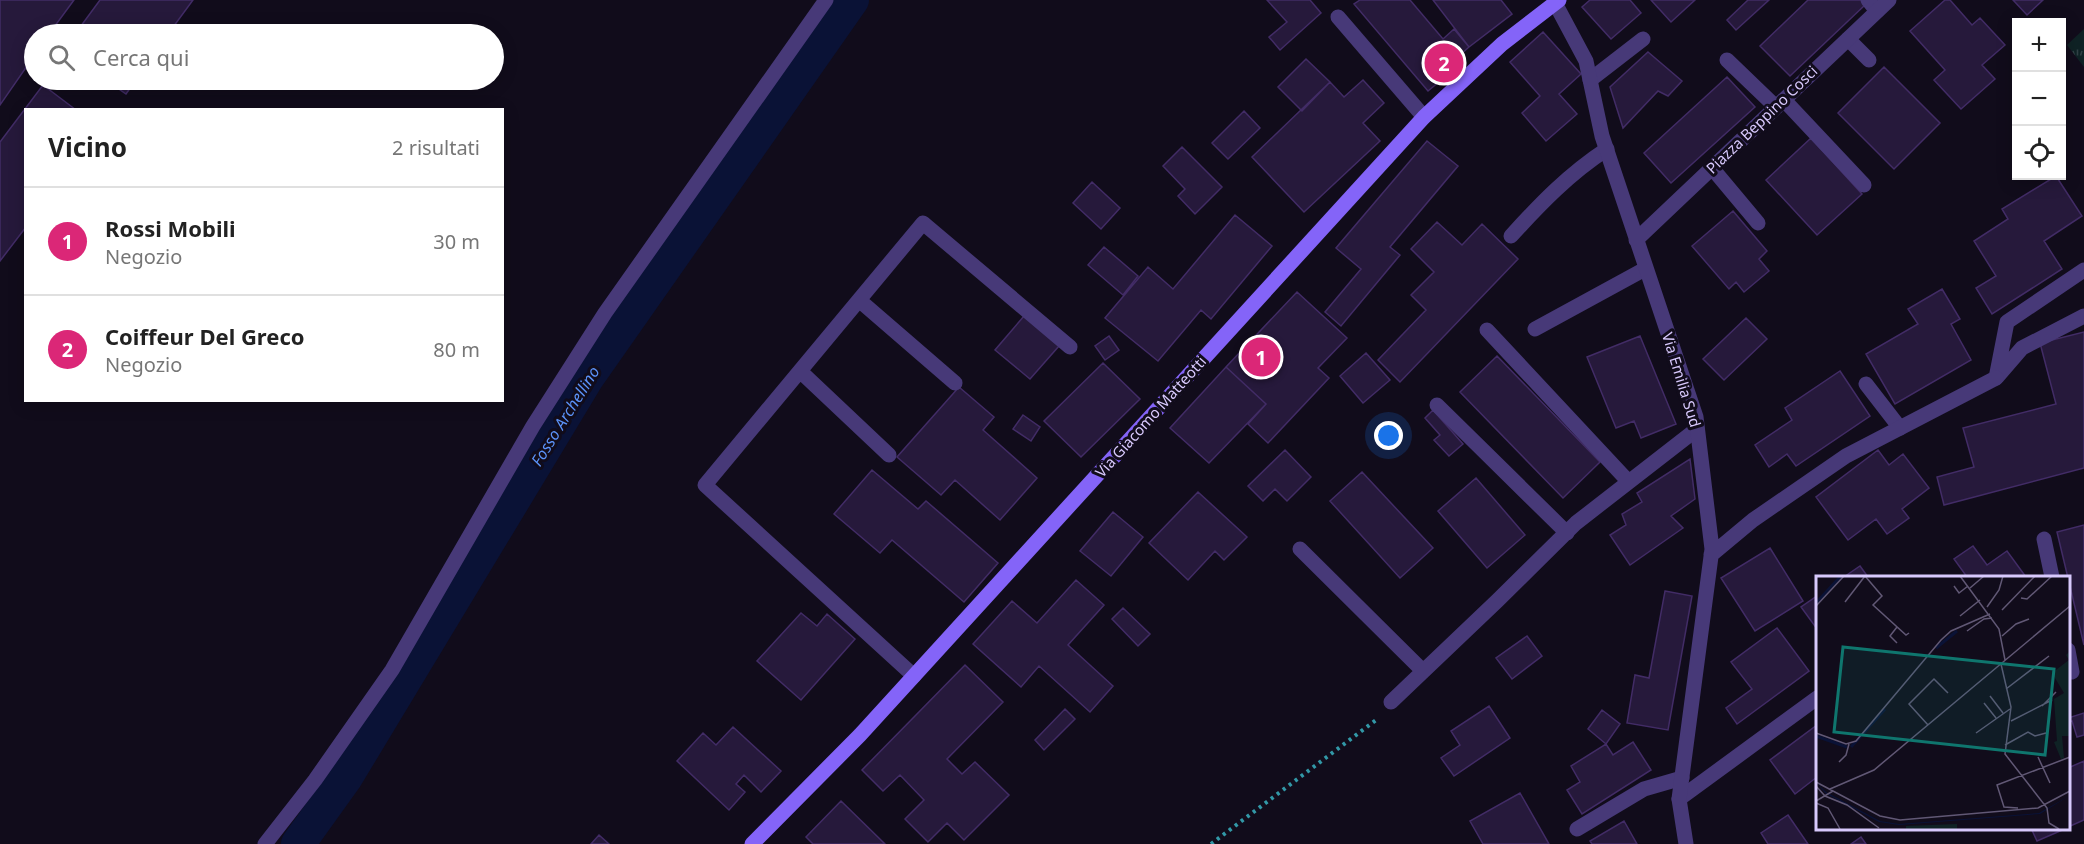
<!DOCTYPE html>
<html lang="it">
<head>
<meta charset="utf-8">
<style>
	body { margin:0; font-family:"Noto Sans",sans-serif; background:#f6f6f6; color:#222 }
	.controls { position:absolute; right:18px; top:18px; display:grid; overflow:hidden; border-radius:0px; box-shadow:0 3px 15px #0003 }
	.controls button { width:54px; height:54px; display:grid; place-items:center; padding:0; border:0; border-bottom:2px solid #e0e0e0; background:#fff; color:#222; font:30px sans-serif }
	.you { position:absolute; left:1389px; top:436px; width:21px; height:21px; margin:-15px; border:4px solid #fff; border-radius:50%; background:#1a73e8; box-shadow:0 0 0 9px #1a73e833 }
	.badge { display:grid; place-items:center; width:39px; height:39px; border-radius:50%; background:#db2777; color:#fff; font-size:20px; font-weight:700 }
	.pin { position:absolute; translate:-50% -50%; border:3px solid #fff; box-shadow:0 2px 6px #0006 }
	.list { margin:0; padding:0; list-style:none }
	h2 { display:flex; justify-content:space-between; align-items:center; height:78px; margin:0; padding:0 24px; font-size:26px }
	h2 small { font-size:20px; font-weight:400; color:#767676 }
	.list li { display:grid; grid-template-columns:39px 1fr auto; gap:18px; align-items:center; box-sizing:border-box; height:108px; padding:0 24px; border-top:2px solid #e0e0e0 }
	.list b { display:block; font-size:22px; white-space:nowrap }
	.list p { margin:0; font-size:20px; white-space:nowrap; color:#767676 }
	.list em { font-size:20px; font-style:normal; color:#767676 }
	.icon { flex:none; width:33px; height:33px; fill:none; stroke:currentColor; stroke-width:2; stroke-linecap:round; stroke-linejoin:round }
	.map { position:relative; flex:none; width:2084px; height:844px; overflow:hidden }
	.search { position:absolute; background:#fff; box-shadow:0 3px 15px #0003; left:24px; top:24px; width:480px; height:66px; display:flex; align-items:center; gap:15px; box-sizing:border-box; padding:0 21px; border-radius:33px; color:#767676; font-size:22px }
	.panel { position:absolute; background:#fff; box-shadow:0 3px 15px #0003; left:24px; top:108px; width:480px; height:294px; border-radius:0px }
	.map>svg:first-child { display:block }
	.grass { fill:url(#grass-tufts) }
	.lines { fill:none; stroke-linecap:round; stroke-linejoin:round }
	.canal { stroke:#0a1236; stroke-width:34 }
	.building { fill:#26193b; stroke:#422c66; stroke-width:1.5 }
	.path { stroke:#3298a7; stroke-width:4; stroke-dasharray:3 4.5; stroke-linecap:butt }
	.lane { stroke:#473978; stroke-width:15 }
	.street { stroke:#473978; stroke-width:15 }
	.secondary { stroke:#8464f8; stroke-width:15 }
	.labels { text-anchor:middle; stroke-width:6; stroke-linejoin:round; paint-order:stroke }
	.street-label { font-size:15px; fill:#d8c9fd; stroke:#110c1b }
	.water-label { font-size:16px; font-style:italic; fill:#5b92f8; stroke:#110c1b }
	.inset-river { fill:none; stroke:#0a1236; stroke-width:3 }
	.inset-road { fill:none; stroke:#615875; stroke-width:1.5 }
	.view { fill:#0f766e; fill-opacity:0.15; stroke:#0f766e; stroke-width:3 }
	.inset-edge { fill:none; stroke:#d8c9fd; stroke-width:3 }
</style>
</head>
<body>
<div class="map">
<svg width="2084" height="844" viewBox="0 0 2084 844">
	<defs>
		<pattern id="grass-tufts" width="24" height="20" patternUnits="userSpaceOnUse" patternTransform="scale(1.5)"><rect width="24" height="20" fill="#0f2225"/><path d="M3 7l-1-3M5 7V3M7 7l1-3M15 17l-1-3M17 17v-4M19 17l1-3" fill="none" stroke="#314146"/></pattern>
	</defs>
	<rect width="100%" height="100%" fill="#110c1b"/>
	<path class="grass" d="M2084,29V67L2067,45Z"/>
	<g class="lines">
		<path class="canal" d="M298,844L346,777L587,378L852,0"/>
	</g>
	<path class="building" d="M0,0H74L49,34H34V56L0,105Z
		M100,0H193L168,34H75Z
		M1267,0H1310L1321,13L1280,50L1269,37L1287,22Z
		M1360,0H1410L1443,39L1454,29L1469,47L1459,56L1464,61L1428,91L1354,4Z
		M1433,0H1501L1512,14L1469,47Z
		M1590,0H1630L1641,13L1611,39L1582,7Z
		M1651,0H1695L1671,22Z
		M1748,0H1769L1736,30L1727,20Z
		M1808,0H1861L1865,5L1790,76L1760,46Z
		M1945,0H1950L1972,25L1980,18L2005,45L1982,65L1995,79L1961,109L1934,80L1945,70L1910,31Z
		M2013,0H2043L2027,15Z
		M1543,32L1581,74L1559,94L1577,114L1546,141L1522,113L1540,96L1510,62Z
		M1648,52L1682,81L1668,96L1658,91L1623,128L1610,87Z
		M1306,59L1330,82L1302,111L1278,87Z
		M1884,67L1940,123L1894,169L1838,113Z
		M1727,77L1755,107L1671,183L1644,153Z
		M106,80H136L126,94Z
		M1363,80L1384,103L1363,123L1380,141L1304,212L1252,157L1330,82L1344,97Z
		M43,85L76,110H26V227L0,261V142Z
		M1244,111L1260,128L1228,159L1212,143Z
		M1811,138L1862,194L1817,235L1766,180Z
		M1427,141L1458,166L1390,247L1400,255L1341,326L1325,312L1361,269L1336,248Z
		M1182,147L1222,187L1195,214L1178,196L1185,189L1163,166Z
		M2056,176L2082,216L2044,241L2062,269L1992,314L1976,288L1996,276L1974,241L2008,219L2002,209Z
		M1092,182L1120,208L1101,229L1073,203Z
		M1733,211L1767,251L1759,259L1769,271L1744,292L1736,282L1729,289L1692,246Z
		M1235,215L1272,246L1211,319L1201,310L1158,361L1105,318L1148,267L1173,289Z
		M1437,222L1462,245L1482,224L1518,259L1400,382L1378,360L1426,310L1411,295L1434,272L1411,249Z
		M1104,247L1138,276L1123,295L1088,265Z
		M1942,289L1960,319L1951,324L1971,360L1895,404L1866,354L1918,324L1908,309Z
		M1297,292L1347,338L1318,368L1329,378L1268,443L1248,424L1266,404L1226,367Z
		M1024,316L1059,346L1030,379L995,350Z
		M1746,318L1767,339L1724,380L1703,359Z
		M2084,332V468L1944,505L1937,477L1974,467L1963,428L2056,404L2040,343Z
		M1109,336L1119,350L1105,360L1095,346Z
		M1640,336L1676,424L1641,438L1634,421L1616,428L1587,357Z
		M1366,353L1390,380L1363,403L1340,376Z
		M1497,356L1600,462L1563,498L1460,392Z
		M1103,363L1140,399L1081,457L1044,421Z
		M1226,367L1266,404L1209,463L1170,428Z
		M1840,371L1870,416L1796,466L1787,454L1769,467L1755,445L1792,420L1785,408Z
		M959,387L994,417L983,430L1037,478L1000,520L955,480L941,495L897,457Z
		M1433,410L1463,444L1449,456L1434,440L1440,435L1425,418Z
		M1023,415L1040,427L1031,441L1013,429Z
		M1285,450L1311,477L1287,501L1275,489L1263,501L1248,486Z
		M1878,450L1889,465L1903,454L1929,488L1902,509L1909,518L1887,534L1876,519L1848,540L1816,497Z
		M1690,459L1695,499L1671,516L1683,528L1630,565L1610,535L1626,525L1622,514L1642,502L1637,493Z
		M872,470L918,509L926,501L998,563L964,602L892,540L880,553L834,514Z
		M1362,472L1433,548L1400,578L1330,501Z
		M1476,478L1525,535L1487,568L1438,511Z
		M1198,492L1247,537L1224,560L1215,551L1188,580L1149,543Z
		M1113,512L1143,537L1111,576L1080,551Z
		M2084,525V645L2057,532Z
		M1973,546L1987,565L2007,551L2026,577H1967L1954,559Z
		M1770,548L1803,601L1755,631L1721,578Z
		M1860,566L1868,577H1844Z
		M1076,580L1104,605L1068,645L1113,686L1090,712L1039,666L1021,687L973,644L1012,601L1037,623Z
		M1665,591L1692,596L1668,730L1627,723L1635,675L1649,678Z
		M1817,596V629L1801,607Z
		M1123,608L1150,634L1138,646L1112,619Z
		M801,613L817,626L827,614L855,639L801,700L757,661Z
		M1777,628L1809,671L1737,724L1726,708L1752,689L1731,662Z
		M1527,636L1542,656L1512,679L1496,658Z
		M965,665L1003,702L947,759L962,774L975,762L1009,795L964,840L947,823L928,842L905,819L924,800L900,775L883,791L862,770Z
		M1489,706L1510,738L1454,776L1441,758L1460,745L1451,731Z
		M1065,709L1075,719L1044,750L1035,740Z
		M1602,710L1620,724L1606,744L1588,729Z
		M2084,713V735L2077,737L2072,721L2068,722V718Z
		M1817,725V777L1795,794L1770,760Z
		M733,727L781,771L761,792L744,775L736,784L745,792L729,810L677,761L703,733L716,745Z
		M1633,742L1651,770L1582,814L1567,790L1580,782L1571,766L1606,744L1613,755Z
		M2084,761V820L2068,827V768Z
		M1520,793L1549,844H1483L1470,821Z
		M841,801L885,844H813L806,837Z
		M1788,815L1808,844H1768L1761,833Z
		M1624,821L1637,844H1592L1590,841Z
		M2031,828H2067L2037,841Z
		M599,835L609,844H591Z
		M1861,837L1866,844H1851Z"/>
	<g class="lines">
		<path class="path" d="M1211,844L1376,720"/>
		<path class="lane" d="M1868,0L1877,11
			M1338,17L1424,117
			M1848,39L1869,60
			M1727,60L1776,107
			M1590,80L1643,39
			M1784,100L1864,185
			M1712,168L1758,223
			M1511,236C1541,203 1569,174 1607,149
			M859,300L955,383
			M1535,329L1645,269
			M1487,330L1628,481
			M800,371L889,455
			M1997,377L2022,348L2084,316
			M1996,378L2007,322L2084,270
			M1866,384L1900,428
			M1437,405L1567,533
			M2044,539L2052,577
			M1300,549L1423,671
			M2068,650L2072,672
			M914,676L705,485L923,223L1070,347
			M1391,702L1497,601L1576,523L1697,429
			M1679,799L1817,698
			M1577,829L1644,789L1682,778"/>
		<path class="street" d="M1555,3L1586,61L1602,136L1696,417L1712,549L1679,799L1686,844
			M1636,240L1889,0
			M1711,555L1753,520L1846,456L1996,378
			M265,844L315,780L392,670L533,426L605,313L826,0"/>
		<path class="secondary" d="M752,844L860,735L1424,117L1502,44L1559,0"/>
	</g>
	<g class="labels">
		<g class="street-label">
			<text transform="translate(1762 120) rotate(-44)" y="5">Piazza Beppino Cosci</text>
			<text transform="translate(1681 380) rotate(73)" y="5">Via Emilia Sud</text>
			<text transform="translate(1151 417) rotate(-48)" y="5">Via Giacomo Matteotti</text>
		</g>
		<g class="water-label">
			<text transform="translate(565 416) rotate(-58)" y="6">Fosso Archellino</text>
		</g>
	</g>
	<g transform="translate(1816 576)">
		<rect width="254" height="254" fill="#110c1b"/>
		<path d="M253,76V160H246L248,182L245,183L238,166L241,165L238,123L248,117L236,97L253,84L250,79Z" fill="#0f2225"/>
		<path d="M141,248V253H90V250Z" fill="#0f2225"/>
		<path d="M0,206L10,216L64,245L83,248L223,237L253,220L224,238L83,249L63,246L9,217Z" fill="#0a1236"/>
		<path class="inset-river" d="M0,27L25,0M120,72L141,55M0,160L31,171M35,171L69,133"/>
		<path class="inset-road" d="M49,0L66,20L57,29L90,59L93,57M144,0L183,53L189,84M138,10L143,17L152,10M154,12L168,0M205,22L211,23L236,0M29,26L49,0M0,30L28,0M171,31L183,14L187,0M186,34L219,0M144,40L164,24M151,55L168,43L176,42M186,60L200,48L213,43M81,67L74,60L81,51M185,88L195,131L189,178L231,232L233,247L243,253M190,113L233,80M174,120L187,137M168,127L180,142M226,130L240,116M195,145L236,124M112,149L93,128L118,103L132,117M0,157L30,168L40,165L125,64L135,55L174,38M160,157L194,133M189,169L212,156L219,160L230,157M222,181L234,207M23,186L30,179L33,168M0,206L64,240L84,244L222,232L254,215M0,210L9,220L31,229L63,252M14,213L58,194L254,30M0,225L17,215M0,227L12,232L24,253M202,232L188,231L181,209L254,181"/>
		<path class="view" d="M27,71L238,93L229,179L18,156Z"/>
		<rect width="254" height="254" class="inset-edge"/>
	</g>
</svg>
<div class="controls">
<button>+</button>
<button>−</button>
<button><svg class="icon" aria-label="locate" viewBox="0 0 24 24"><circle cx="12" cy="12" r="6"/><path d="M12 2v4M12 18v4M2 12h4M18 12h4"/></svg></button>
</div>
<div class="you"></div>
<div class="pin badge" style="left:1261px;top:357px">1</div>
<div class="pin badge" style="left:1444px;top:63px">2</div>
<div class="search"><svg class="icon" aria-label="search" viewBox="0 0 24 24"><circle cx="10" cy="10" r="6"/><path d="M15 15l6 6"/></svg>Cerca qui</div>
<section class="panel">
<h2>Vicino<small>2 risultati</small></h2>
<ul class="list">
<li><span class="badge">1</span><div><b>Rossi Mobili</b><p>Negozio</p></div><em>30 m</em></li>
<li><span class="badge">2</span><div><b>Coiffeur Del Greco</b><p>Negozio</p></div><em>80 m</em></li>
</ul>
</section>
</div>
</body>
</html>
